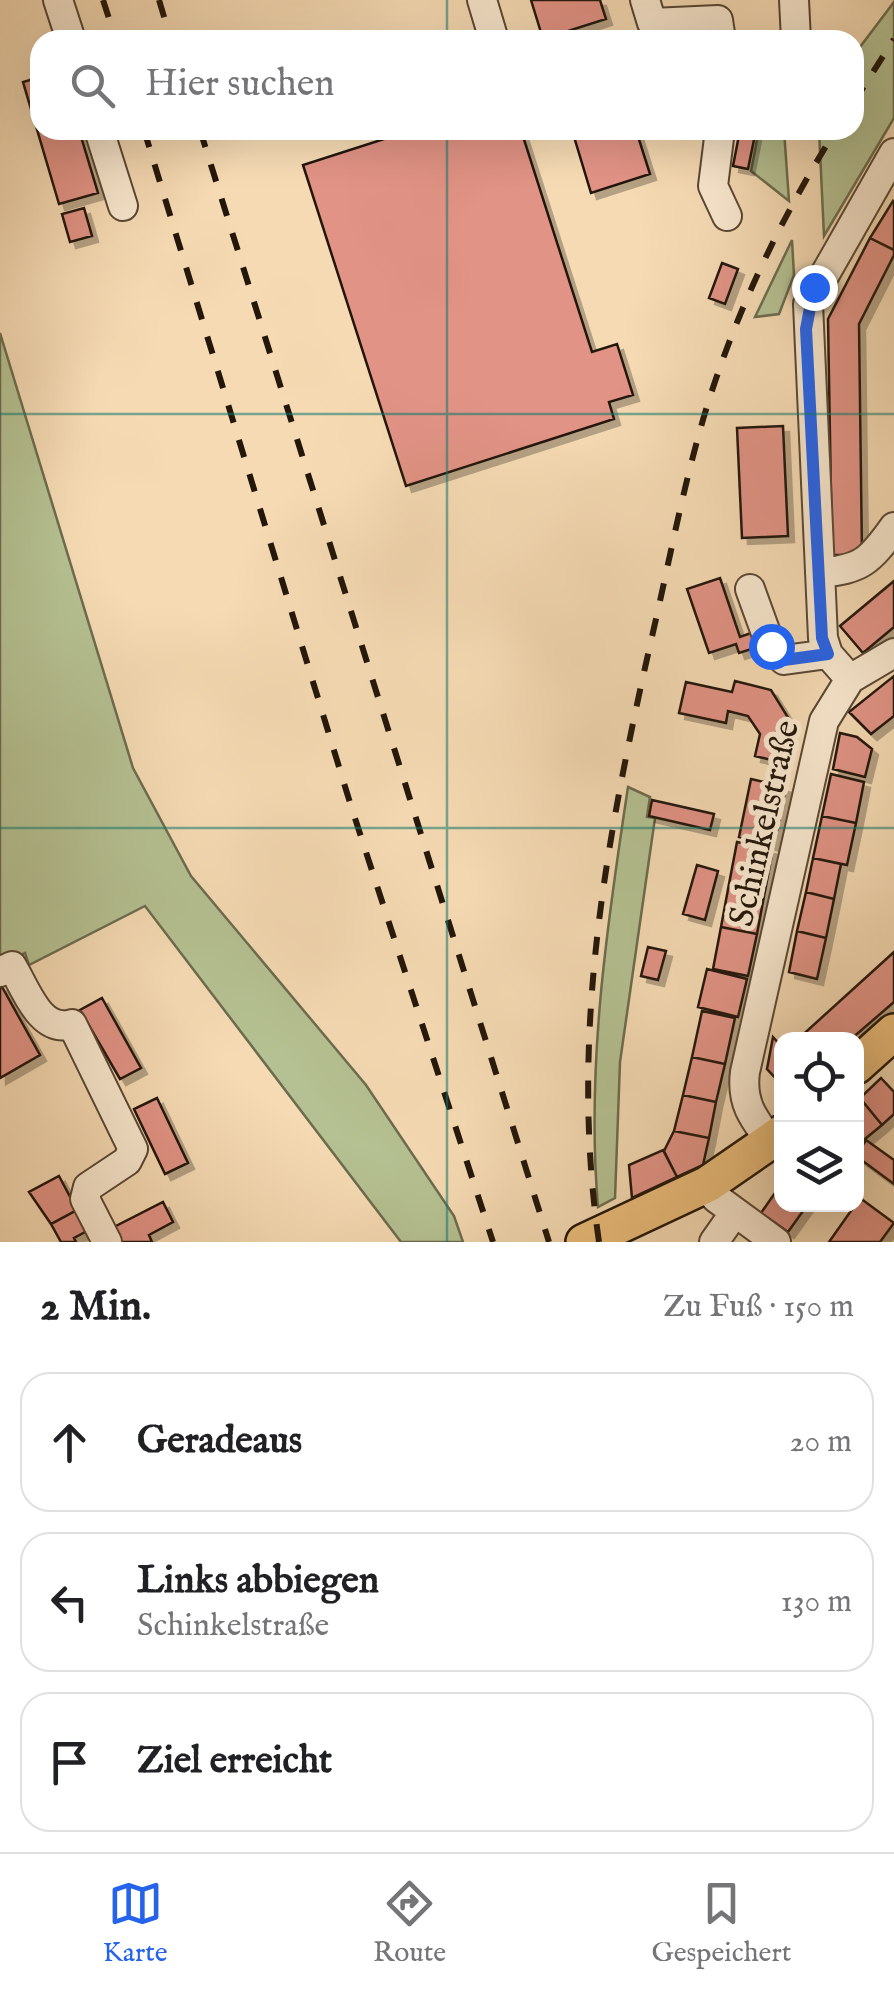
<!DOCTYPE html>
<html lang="de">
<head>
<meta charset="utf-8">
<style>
	body { margin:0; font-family:"IM FELL English",serif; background:#f2f2f2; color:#202124 }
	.controls { position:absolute; right:30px; bottom:30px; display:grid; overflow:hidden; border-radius:20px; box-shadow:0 10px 40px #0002 }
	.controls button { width:90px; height:90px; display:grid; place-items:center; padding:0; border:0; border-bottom:2px solid #e0e0e0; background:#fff; color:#202124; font:50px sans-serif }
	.stop { position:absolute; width:30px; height:30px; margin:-22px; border:8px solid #2563eb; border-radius:50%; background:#fff }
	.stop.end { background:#2563eb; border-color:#fff; box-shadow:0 2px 10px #0008 }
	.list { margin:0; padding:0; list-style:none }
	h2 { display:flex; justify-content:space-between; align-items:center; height:130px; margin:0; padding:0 40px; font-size:42px }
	h2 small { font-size:32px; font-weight:400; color:#757577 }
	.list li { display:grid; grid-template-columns:65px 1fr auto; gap:30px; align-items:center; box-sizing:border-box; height:140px; margin:0 20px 20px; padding:0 20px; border:2px solid #e0e0e0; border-radius:30px }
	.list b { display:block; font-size:38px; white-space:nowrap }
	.list p { margin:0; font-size:32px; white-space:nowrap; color:#757577 }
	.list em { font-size:32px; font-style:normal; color:#757577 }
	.icon { flex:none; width:55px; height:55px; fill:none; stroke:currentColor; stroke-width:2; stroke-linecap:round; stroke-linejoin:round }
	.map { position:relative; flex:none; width:894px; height:1242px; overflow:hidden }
	.search { position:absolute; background:#fff; box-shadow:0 10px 40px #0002; left:30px; right:30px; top:30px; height:110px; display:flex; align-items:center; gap:25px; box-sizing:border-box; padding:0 35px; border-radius:30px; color:#757577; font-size:38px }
	.sheet { height:610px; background:#fff }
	nav { display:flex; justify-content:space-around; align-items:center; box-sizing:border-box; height:140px; border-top:2px solid #e0e0e0; background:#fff; font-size:28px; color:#757577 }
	nav a { display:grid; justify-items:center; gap:5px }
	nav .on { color:#2563eb }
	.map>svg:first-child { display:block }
	.green { fill:#b5c192; stroke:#6c6c4e; stroke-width:2.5 }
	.building { fill:#e19385; stroke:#23160a; stroke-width:2.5; filter:url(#shadow) }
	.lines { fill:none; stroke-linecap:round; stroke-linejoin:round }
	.minor-casing { stroke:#584734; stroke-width:32 }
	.major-casing { stroke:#23160a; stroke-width:40 }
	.minor { stroke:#f8e7ce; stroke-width:28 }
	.major { stroke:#eabd7a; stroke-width:35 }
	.rail { stroke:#23160a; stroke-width:6; stroke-dasharray:18 18; stroke-linecap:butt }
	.route { stroke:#2563eb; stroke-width:12 }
	.grid { fill:none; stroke:#0f766e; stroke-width:2.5; stroke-opacity:0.55 }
	.labels { text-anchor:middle; stroke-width:10; stroke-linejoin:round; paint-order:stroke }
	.street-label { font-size:35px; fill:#23160a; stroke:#f8e7ce }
</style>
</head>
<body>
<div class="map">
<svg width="894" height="1242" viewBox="0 0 894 1242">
	<defs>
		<filter id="shadow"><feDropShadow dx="6" dy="6" stdDeviation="0" flood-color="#0004"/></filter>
	</defs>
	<rect width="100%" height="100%" fill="#f5dab3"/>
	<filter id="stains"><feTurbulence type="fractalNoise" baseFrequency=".002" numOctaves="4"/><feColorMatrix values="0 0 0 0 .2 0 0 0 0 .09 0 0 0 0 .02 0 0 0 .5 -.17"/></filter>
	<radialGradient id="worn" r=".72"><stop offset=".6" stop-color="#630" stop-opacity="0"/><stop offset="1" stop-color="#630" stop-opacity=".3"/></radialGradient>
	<path class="green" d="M894,2V118L824,236L819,130H854V55Z
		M759,130H784L789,201L751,171Z
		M792,240L794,275L779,314L755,317Z
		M0,333L133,768L191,876L366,1085L454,1216L463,1242H401L145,906L29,965L25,953L0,965Z
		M628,787L650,797L647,817L655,818L620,1062L615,1198L598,1207C586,1067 607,925 628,787Z"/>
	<path class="building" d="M531,0H600L606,19L543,39Z
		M40,77V130H79L98,193L59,204L23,82Z
		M412,130H521L592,352L617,344L633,395L609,402L614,419L406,486L303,165Z
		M572,130H636L650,174L591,193Z
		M740,130H756L748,169L733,166Z
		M893,201L894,202V250L870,238Z
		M84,208L92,236L70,242L62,214Z
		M870,238L894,250V255L859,324L862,555H832L828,319Z
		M722,263L738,269L725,304L709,298Z
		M783,426L788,536L742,538L737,428Z
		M720,578L740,637L754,632L758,647L739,653L736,644L709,653L687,589Z
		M894,581V627L863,653L840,626Z
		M894,676V716L871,734L849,712Z
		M735,681L771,690L792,724L784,763L755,756L760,734L748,716L728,711L726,723L679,713L686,682L732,692Z
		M840,733L857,737L872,749L865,777L833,769Z
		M831,774L864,782L856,823L822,816Z
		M751,779L786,787L774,845L739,837Z
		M652,800L714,814L710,830L649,816Z
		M822,816L856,823L847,865L813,858Z
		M737,842L773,849L765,891L729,884Z
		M813,858L841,864L834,899L806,892Z
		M697,865L718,871L705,920L683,914Z
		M729,884L765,891L757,934L721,927Z
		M806,892L834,899L826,938L797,931Z
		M721,927L757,934L748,976L713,969Z
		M797,931L826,938L817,979L789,972Z
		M648,947L666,951L658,980L641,976Z
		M894,952V1002L850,1040H797Z
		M707,969L747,979L738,1017L698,1007Z
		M1,985L40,1055L0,1078V986Z
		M102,998L141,1068L120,1079L80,1010Z
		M702,1011L735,1018L725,1064L692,1057Z
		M773,1037L782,1047V1085L767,1069Z
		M692,1057L725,1064L716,1102L683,1095Z
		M881,1078L894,1092V1114L882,1125L860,1098Z
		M683,1095L716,1102L709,1138L674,1131Z
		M157,1098L188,1163L165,1174L134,1109Z
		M860,1098L882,1125L860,1143L856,1139Z
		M674,1131L709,1138L703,1165L677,1177L664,1151Z
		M866,1140L894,1160V1184L856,1156Z
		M663,1150L677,1177L632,1198L629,1165Z
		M59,1176L77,1210L51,1224L29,1192Z
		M782,1183V1204H808L788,1232L761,1213Z
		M860,1198L894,1223L880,1242H829Z
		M163,1202L173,1222L149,1235L152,1242H119L112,1228Z
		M77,1210L87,1231L74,1238L76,1242H61L51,1224Z"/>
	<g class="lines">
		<g class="minor-casing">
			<path id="minor" d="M58,0L71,40
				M482,0L494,40
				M645,0L652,23L718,20L721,40
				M794,0L796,40
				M99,130L123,206
				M720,130L713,186L727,216
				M820,573C862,569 870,561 894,527
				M750,589L771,647L784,660L828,654
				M850,679L894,653
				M0,972L12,966C26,989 40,1034 72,1024L133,1149L127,1161L88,1187L85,1199L107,1242
				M771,1142C753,1118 741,1103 745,1072L824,721L850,679L828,654L823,638L808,304L894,153
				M708,1184L716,1198L776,1242
				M714,1242L735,1212"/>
		</g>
		<g class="major-casing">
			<path id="major" d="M856,1066L894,1032
				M584,1242L708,1184L782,1133"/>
		</g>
		<use href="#minor" class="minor"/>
		<use href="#major" class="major"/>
		<path class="rail" d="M103,0L116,40
			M159,0L171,40
			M854,102L894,39
			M144,130L351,806L493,1242
			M200,130L549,1242
			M599,1242C569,1037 606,840 651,641C667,572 680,502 699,434C728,328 778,222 836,130"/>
	</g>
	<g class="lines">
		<path class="route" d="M771,646L784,660L828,654L822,638L806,329L814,287"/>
	</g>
	<path class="grid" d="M447,0V40M447,130V1242M0,414H894M0,828H894"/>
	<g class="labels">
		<g class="street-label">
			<text transform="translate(763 823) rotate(-77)" y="12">Schinkelstraße</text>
		</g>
	</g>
	<rect width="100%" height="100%" filter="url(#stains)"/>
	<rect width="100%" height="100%" fill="url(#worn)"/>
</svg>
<div class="controls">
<button><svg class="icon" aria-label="locate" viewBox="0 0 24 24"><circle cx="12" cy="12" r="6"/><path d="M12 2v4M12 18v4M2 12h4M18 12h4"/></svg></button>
<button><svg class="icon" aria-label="layers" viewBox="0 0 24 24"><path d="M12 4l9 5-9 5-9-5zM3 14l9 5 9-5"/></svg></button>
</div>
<div class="stop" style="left:771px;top:646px"></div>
<div class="stop end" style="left:814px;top:287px"></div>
<div class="search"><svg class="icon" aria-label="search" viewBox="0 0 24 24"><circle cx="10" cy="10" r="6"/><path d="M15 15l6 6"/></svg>Hier suchen</div>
</div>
<section class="sheet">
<h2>2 Min.<small>Zu Fuß · 150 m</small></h2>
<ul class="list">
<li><svg class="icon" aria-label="ahead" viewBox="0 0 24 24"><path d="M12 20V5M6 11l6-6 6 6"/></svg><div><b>Geradeaus</b></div><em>20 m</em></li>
<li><svg class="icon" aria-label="left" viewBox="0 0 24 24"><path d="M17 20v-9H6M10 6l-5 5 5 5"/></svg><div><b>Links abbiegen</b><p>Schinkelstraße</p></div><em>130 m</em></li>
<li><svg class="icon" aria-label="arrive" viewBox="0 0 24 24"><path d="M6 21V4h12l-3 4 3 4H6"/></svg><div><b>Ziel erreicht</b></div></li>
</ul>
</section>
<nav>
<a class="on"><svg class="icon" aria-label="map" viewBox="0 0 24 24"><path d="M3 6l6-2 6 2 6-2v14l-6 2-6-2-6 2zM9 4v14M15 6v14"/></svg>Karte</a>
<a><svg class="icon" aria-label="directions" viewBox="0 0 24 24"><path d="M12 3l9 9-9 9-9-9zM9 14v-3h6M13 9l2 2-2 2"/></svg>Route</a>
<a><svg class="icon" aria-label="saved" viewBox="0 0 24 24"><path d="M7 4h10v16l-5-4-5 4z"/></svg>Gespeichert</a>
</nav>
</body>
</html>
